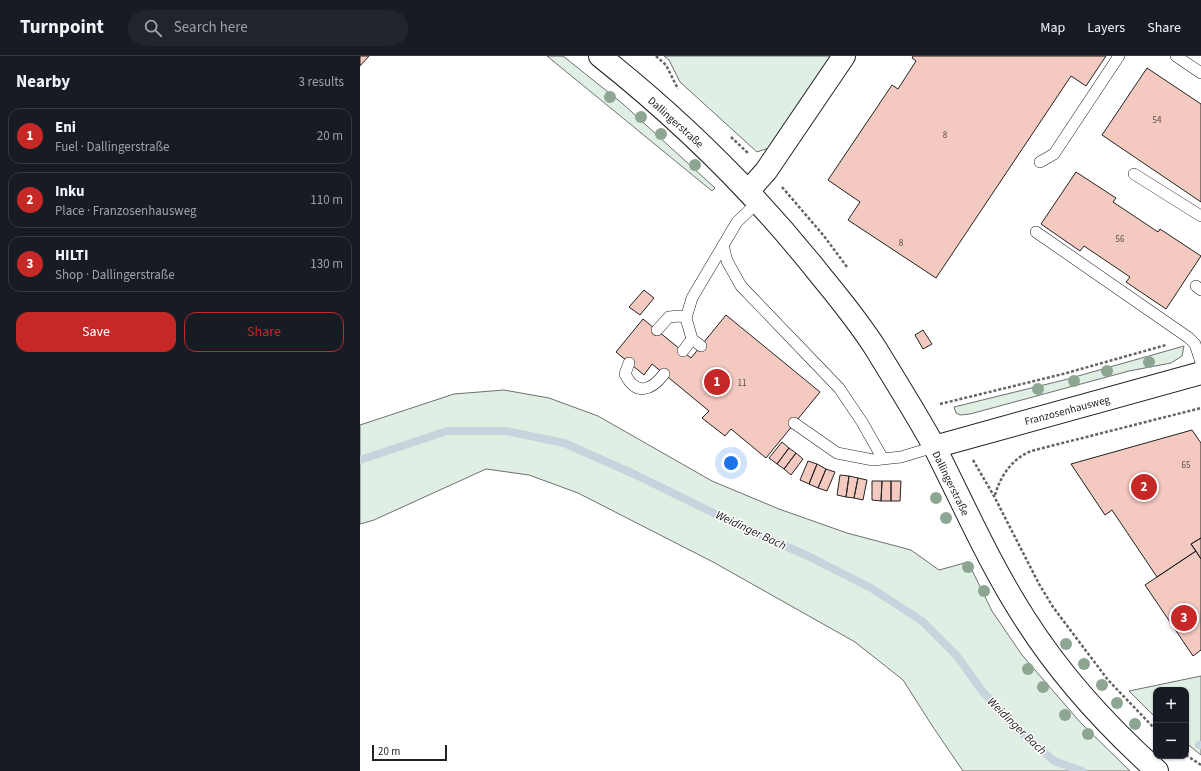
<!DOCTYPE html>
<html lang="en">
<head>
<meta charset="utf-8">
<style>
	body { margin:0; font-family:"Source Sans 3",sans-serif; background:#20242c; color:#f1f3f6 }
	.controls { position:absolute; right:12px; bottom:12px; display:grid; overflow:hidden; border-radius:8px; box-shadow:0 1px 3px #0004 }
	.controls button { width:36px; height:36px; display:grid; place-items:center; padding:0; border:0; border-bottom:1px solid #363941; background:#171b24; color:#f1f3f6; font:20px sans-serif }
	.scale { position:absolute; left:12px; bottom:10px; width:75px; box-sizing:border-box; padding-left:4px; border:2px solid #222; border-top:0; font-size:11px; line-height:14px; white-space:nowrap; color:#222; -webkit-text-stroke:3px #fff; paint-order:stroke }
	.you { position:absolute; left:371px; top:407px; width:14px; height:14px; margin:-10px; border:3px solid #fff; border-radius:50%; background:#1a73e8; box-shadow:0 0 0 6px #1a73e833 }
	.badge { display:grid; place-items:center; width:26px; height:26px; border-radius:50%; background:#c62828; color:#fff; font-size:13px; font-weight:700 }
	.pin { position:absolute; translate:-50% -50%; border:2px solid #fff; box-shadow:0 1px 4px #0006 }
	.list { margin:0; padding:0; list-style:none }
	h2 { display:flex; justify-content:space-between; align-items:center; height:52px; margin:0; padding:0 16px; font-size:17px }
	h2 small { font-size:13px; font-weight:400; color:#9ea1a6 }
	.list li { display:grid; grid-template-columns:26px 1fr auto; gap:12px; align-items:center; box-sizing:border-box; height:56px; margin:0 8px 8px; padding:0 8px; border:1px solid #363941; border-radius:12px }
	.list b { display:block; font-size:15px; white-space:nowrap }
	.list p { margin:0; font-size:13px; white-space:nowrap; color:#9ea1a6 }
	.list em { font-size:13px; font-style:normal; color:#9ea1a6 }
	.actions { display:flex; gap:8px; padding:12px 16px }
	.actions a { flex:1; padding:9px 0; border:1px solid #c62828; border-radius:12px; text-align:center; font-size:14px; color:#c62828 }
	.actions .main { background:#c62828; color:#fff }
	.icon { flex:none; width:22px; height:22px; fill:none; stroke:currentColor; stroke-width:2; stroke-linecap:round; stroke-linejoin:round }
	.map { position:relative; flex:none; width:841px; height:715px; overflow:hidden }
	header { display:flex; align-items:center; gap:24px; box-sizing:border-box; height:56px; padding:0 20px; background:#171b24; border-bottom:1px solid #363941 }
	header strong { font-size:19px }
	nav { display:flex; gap:22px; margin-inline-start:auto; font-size:14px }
	.search { width:280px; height:36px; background:#20242c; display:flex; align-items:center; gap:10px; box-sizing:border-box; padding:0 14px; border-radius:22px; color:#9ea1a6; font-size:15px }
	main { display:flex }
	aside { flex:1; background:#171b24 }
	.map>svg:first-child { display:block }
	.green { fill:#e0efe3; stroke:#6f6f6f }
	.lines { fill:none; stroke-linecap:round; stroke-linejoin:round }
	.stream { stroke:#c7d3dd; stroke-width:8 }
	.building { fill:#f3c9c0; stroke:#222 }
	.lane-casing { stroke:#222; stroke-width:12 }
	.street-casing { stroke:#222; stroke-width:24 }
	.secondary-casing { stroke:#222; stroke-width:24 }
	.path { stroke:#646464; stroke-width:2.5; stroke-dasharray:3 2; stroke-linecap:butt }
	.lane { stroke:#fff; stroke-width:11 }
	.street { stroke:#fff; stroke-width:22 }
	.secondary { stroke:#fff; stroke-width:22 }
	.tree { fill:#8da692 }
	.labels { text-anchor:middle; stroke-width:3; stroke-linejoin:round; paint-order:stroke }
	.number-label { font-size:9px; fill:#564c4a }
	.street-label { font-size:11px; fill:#222; stroke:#fff }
	.water-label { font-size:12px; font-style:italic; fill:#222; stroke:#fff }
</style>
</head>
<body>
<header>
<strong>Turnpoint</strong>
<div class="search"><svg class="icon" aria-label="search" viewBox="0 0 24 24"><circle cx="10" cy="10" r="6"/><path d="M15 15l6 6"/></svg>Search here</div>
<nav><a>Map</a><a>Layers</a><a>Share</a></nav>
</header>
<main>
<aside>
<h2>Nearby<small>3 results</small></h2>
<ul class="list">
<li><span class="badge">1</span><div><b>Eni</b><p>Fuel · Dallingerstraße</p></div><em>20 m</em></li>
<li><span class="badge">2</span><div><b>Inku</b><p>Place · Franzosenhausweg</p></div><em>110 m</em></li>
<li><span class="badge">3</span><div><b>HILTI</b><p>Shop · Dallingerstraße</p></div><em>130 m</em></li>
</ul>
<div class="actions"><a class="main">Save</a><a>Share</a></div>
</aside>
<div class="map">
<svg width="841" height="715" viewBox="0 0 841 715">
	<rect width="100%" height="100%" fill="#fff"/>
	<path class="green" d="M187,0H203L263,48L355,132L352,135Z
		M304,0H472L409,92L397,96L320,26L309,4Z
		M824,290L822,300L811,307L769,315L610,358L600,359L596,357L594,351L704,324Z
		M144,334L189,342L238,360L352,425L419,453L487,477L551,494L579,514L608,506L632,555L662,599L720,666L770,715H603L573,671L543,624L495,586L353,506L218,437L169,419L126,413L14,464L0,468V369L94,338Z
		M841,620V699L826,687V634H796V662L769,635Z"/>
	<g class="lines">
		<path class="stream" d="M0,404L87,375H146L204,387L274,418L382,471L448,500L511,532L562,565L597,600L623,636L654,670L694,705L722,715
			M839,689H841"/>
	</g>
	<path class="building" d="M0,0H9L0,10Z
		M553,0H746L726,30L711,20L576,222L488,164L500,146L468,124L532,29L538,33L556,5L552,2Z
		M787,12L841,48V146L742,79Z
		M716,116L756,142L753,146L798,176L800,173L841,200L806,253L766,226L770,221L724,190L720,195L681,168Z
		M284,234L294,242L280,259L269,251Z
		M366,259L460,336L406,402L371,373L365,380L342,362L349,355L292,308L284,319L256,296L283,263L331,302Z
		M563,274L572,288L563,293L555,279Z
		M832,374L841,387V482L831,488L836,495L797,521L752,454L745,459L711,408Z
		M422,386L429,392L417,408L409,402Z
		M429,392L436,397L424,413L417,408Z
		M436,397L443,403L431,419L424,413Z
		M448,405L457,408L449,428L440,424Z
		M457,408L466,413L458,432L449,428Z
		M466,413L475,416L467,435L458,432Z
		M480,419L489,420L486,441L477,439Z
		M489,420L498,422L494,442L486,441Z
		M498,422L507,424L503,444L494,442Z
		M512,425H522L521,445L512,444Z
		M522,425H531V445H521Z
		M531,425H541L540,445H531Z
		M841,482V503L831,488Z
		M836,495L841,503V594L833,600L785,529Z"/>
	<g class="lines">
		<g class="lane-casing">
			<path id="lane" d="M816,0L841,17
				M680,106L694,98L759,0
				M774,118L841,160
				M676,176L829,282L835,288L841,306
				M363,189L367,205L381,230L479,332L502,366L523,403
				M836,230L841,234
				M297,274L309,261L319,260L326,262
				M341,290L332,283L326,262L332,242L377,166L399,145
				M323,295L332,283
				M269,307L265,318C276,340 291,335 304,318
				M434,367L477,397L513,404L541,401L574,391"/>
		</g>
		<g class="street-casing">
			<path id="street" d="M389,134L406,115L484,0
				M574,391L841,317"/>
		</g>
		<g class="secondary-casing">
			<path id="secondary" d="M240,0C322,65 396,138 461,220C480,243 500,268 516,293C536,326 557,359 575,392C604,449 630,509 665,563C701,620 747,670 797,715"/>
		</g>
		<path class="path" d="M296,0L306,9L318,33
			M371,81L389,98
			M422,131L464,180L487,211
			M580,348L703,318L806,289
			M613,404L634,440L679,528L693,551L748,624L796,674
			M635,439C641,419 652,403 671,395L841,352
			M826,699L841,709"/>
		<use href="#lane" class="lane"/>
		<use href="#street" class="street"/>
		<use href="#secondary" class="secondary"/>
	</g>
	<g class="tree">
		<circle cx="250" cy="41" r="6"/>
		<circle cx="281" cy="61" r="6"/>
		<circle cx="301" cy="78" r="6"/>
		<circle cx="335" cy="109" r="6"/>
		<circle cx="789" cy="306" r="6"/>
		<circle cx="747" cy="315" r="6"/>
		<circle cx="714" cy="325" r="6"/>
		<circle cx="678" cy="333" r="6"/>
		<circle cx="576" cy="442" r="6"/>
		<circle cx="586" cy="462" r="6"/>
		<circle cx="608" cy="511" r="6"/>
		<circle cx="624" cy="535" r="6"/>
		<circle cx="706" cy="588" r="6"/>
		<circle cx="724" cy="608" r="6"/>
		<circle cx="668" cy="613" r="6"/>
		<circle cx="742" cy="629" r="6"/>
		<circle cx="683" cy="631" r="6"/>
		<circle cx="757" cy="647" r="6"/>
		<circle cx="705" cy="659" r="6"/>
		<circle cx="775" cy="668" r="6"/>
		<circle cx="728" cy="678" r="6"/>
	</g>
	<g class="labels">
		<g class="number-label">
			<text x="797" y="67">54</text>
			<text x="585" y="82">8</text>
			<text x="760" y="186">56</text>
			<text x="541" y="190">8</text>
			<text x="382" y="330">11</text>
			<text x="826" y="412">65</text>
		</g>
		<g class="street-label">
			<text transform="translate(316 66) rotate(42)" y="4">Dallingerstraße</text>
			<text transform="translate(707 354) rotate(-15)" y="4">Franzosenhausweg</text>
			<text transform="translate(591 427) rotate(64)" y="4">Dallingerstraße</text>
		</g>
		<g class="water-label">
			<text transform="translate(391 474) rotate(25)" y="4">Weidinger Bach</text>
			<text transform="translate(657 670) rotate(44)" y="4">Weidinger Bach</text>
		</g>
	</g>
</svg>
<div class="controls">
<button>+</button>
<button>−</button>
</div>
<div class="scale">20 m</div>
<div class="you"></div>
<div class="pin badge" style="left:357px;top:326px">1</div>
<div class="pin badge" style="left:784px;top:431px">2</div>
<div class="pin badge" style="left:824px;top:562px">3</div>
</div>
</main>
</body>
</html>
